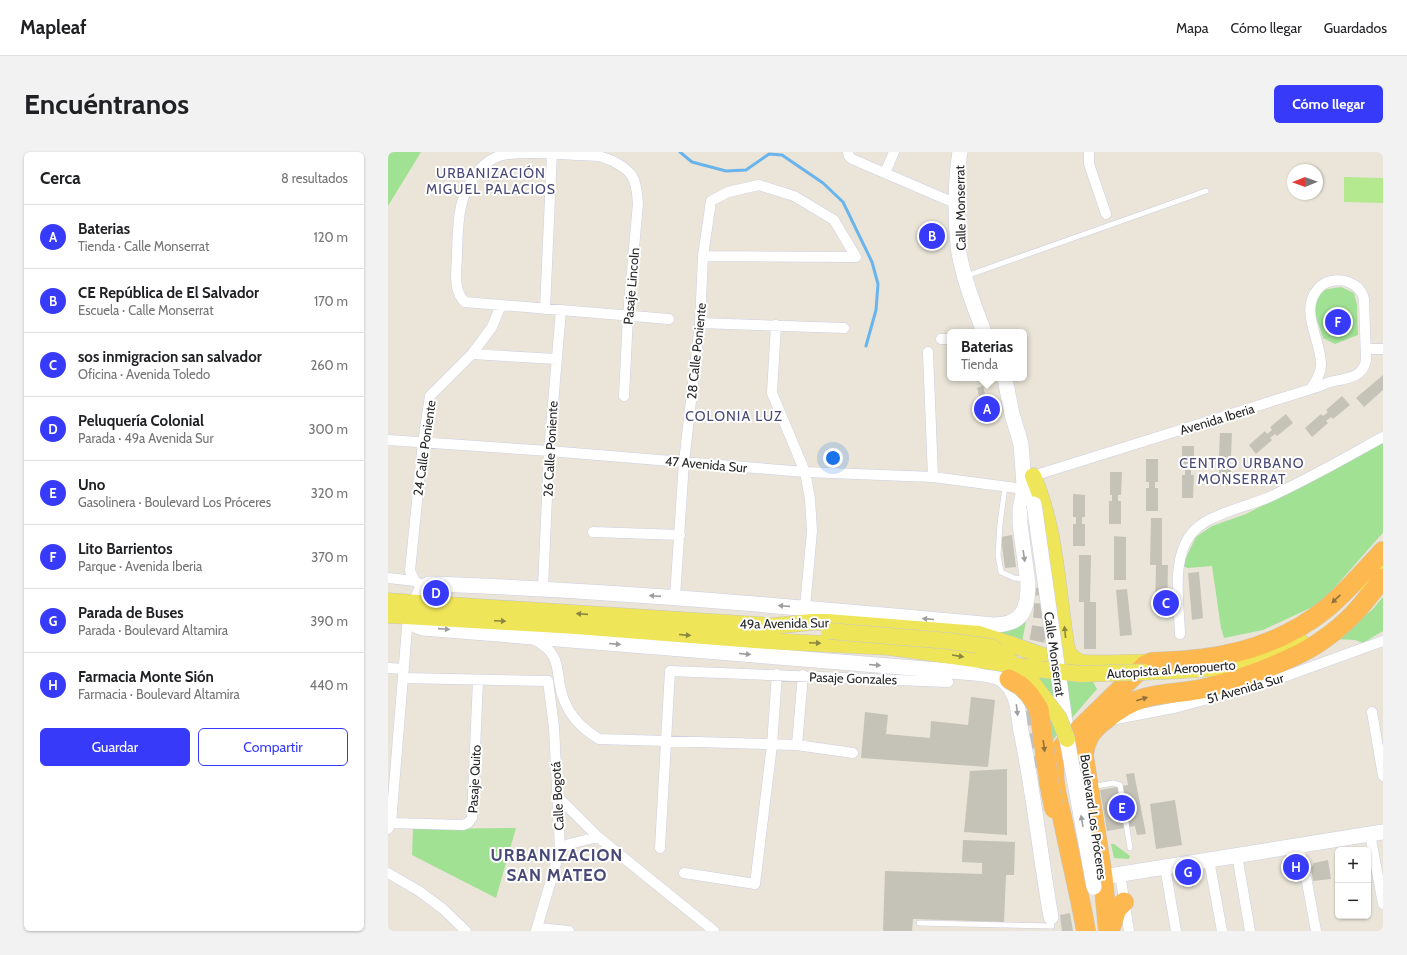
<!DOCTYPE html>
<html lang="es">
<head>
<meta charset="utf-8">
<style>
	body { margin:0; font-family:Cabin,sans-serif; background:#f2f2f2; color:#202124 }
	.controls { position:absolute; right:12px; bottom:12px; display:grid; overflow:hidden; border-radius:6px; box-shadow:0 1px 3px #0004 }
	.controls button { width:36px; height:36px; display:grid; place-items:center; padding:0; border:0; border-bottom:1px solid #e0e0e0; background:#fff; color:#202124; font:20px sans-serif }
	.compass { position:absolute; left:899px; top:12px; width:36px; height:36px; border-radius:50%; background:#fff; box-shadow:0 1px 3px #0004; rotate:269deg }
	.you { position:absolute; left:445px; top:306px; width:14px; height:14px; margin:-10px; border:3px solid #fff; border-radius:50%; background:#1a73e8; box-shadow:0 0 0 6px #1a73e833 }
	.badge { display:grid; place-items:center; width:26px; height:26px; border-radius:50%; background:#373af9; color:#fff; font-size:13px; font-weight:700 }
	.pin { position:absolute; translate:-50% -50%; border:2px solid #fff; box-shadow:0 1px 4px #0006 }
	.popup { position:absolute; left:559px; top:177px; width:80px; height:52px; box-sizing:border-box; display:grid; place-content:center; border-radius:6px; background:#fff; filter:drop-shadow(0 1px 3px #0005); font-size:13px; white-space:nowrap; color:#757577 }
	.popup b { font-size:15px; color:#202124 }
	.popup::after { content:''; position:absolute; left:50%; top:100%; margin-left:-8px; border:8px solid transparent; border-top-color:#fff }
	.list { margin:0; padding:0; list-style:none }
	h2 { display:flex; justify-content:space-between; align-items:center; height:52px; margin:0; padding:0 16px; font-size:17px }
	h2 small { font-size:13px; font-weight:400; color:#757577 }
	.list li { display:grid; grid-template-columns:26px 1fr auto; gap:12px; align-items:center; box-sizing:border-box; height:64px; padding:0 16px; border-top:1px solid #e0e0e0 }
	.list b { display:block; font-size:15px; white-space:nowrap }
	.list p { margin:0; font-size:13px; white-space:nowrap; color:#757577 }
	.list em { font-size:13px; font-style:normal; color:#757577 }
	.actions { display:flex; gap:8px; padding:12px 16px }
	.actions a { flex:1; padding:9px 0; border:1px solid #373af9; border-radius:6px; text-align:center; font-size:14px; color:#373af9 }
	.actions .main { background:#373af9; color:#fff }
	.map { position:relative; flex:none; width:995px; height:779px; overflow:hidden; border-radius:6px }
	header { display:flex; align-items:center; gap:24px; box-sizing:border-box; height:56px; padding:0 20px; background:#fff; border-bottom:1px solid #e0e0e0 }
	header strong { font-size:19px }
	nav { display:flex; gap:22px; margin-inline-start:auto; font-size:14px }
	.intro { display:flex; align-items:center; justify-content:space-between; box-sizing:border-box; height:96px; padding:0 24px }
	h1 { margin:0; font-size:28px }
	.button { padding:10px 18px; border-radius:6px; background:#373af9; color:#fff; font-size:14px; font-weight:700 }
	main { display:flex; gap:24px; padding:0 24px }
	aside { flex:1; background:#fff; border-radius:6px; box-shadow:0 1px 3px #0004 }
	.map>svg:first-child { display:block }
	.green { fill:#a1e194 }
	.pitch { fill:#b4e98f }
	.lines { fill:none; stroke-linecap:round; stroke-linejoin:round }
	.stream { stroke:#6ab4ed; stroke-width:3 }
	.building { fill:#c5c2b8 }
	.secondary-tunnel { stroke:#c3bfb5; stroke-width:15; stroke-dasharray:15 8; stroke-linecap:butt }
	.lane-casing { stroke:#cecee1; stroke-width:6 }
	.street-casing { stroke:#cecee1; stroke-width:11 }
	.secondary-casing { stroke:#cecee1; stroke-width:16 }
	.primary-casing { stroke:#c7c7c7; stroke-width:17 }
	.highway-casing { stroke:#c7c7c7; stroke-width:20 }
	.lane { stroke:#fff; stroke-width:5 }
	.street { stroke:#fff; stroke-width:10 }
	.secondary { stroke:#fff; stroke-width:15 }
	.primary { stroke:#efe558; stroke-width:16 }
	.highway { stroke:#fdb850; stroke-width:19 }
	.secondary-bridge-casing { stroke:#cecee1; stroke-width:16; stroke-linecap:butt }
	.primary-bridge-casing { stroke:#c7c7c7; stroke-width:17; stroke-linecap:butt }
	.highway-bridge-casing { stroke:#c7c7c7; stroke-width:20; stroke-linecap:butt }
	.secondary-bridge { stroke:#fff; stroke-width:15 }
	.primary-bridge { stroke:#efe558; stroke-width:16 }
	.highway-bridge { stroke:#fdb850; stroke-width:19 }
	.oneway { fill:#9e9e9e }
	.oneway2 { fill:#92703c }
	.oneway3 { fill:#8b8640 }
	.labels { text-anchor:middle; stroke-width:4; stroke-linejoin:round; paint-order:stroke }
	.street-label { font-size:13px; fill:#272727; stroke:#fff }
	.neighbourhood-label { font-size:14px; letter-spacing:1px; fill:#484977; stroke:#fff }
	.district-label { font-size:17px; font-weight:bold; letter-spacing:1px; fill:#484977; stroke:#fff }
</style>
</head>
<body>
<header>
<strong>Mapleaf</strong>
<nav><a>Mapa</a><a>Cómo llegar</a><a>Guardados</a></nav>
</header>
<div class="intro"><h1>Encuéntranos</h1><a class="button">Cómo llegar</a></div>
<main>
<aside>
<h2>Cerca<small>8 resultados</small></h2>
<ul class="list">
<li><span class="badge">A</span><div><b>Baterias</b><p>Tienda · Calle Monserrat</p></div><em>120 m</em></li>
<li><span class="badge">B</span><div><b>CE República de El Salvador</b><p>Escuela · Calle Monserrat</p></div><em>170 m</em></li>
<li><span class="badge">C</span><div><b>sos inmigracion san salvador</b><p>Oficina · Avenida Toledo</p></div><em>260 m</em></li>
<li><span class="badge">D</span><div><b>Peluquería Colonial</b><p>Parada · 49a Avenida Sur</p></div><em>300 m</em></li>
<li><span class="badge">E</span><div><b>Uno</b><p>Gasolinera · Boulevard Los Próceres</p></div><em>320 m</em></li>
<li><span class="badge">F</span><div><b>Lito Barrientos</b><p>Parque · Avenida Iberia</p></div><em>370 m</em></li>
<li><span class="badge">G</span><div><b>Parada de Buses</b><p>Parada · Boulevard Altamira</p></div><em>390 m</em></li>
<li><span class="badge">H</span><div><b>Farmacia Monte Sión</b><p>Farmacia · Boulevard Altamira</p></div><em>440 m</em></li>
</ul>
<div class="actions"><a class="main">Guardar</a><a>Compartir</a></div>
</aside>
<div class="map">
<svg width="995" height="779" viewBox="0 0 995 779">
	<rect width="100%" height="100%" fill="#eae5d8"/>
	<path class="green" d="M0,0H33L0,54Z
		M953,135L966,141L969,153L970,183L947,192L935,186L925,156L934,138Z
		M995,291V381L992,384L933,451L875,478L836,486L833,476L824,414L800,416L794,414L808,385L824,374L858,362Z
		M995,445V479L975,491L967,488L946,487L984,458Z
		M639,464L634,490L603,481Z
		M650,510L696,514L709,537L664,589L655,553Z
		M128,676L108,746L24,703L25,677Z
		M723,692H726L742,704L741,707L726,706Z"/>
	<path class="pitch" d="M956,25L995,26V51L956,50Z"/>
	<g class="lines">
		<path class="stream" d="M292,0L304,10L338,19L358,18L381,2L394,3L435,31L455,50L484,110L490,132L488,158L478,194"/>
	</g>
	<path class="building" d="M995,223V238L976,255L968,246Z
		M595,234L598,246L592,248L589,236Z
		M954,244L962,253L945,267L943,265L938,269L940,271L924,285L917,276L933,262L935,264L940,260L938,258Z
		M602,253L603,259L596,260L594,255Z
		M898,262L905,271L889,284L887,282L882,286L884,288L868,302L861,293L877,279L879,282L884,278L882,275Z
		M832,281H844L843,304H840V310H843V333H831V310H834V304H831Z
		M794,294H806V317H803V323H806L805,346H794V323H797V316H794Z
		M758,307H770V330H767V336H770V359H758V336H761V330H758Z
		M722,320H734L733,343H730V349H733V372H721V349H724V343H722Z
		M685,342L697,343V365H694V372H697V394H685V372H688V365H685Z
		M763,366H774V413H780L779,460H767L768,413H762Z
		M624,383L628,415L617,416L613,385Z
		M726,384L738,385V428H726Z
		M691,403H703L702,450H708V497H696V450H691Z
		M811,420L815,466L804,468L800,421Z
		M739,437L744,483L732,484L728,438Z
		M583,545L607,548L600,615L473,606L477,560L500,563L498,582L542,586L543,569L580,573Z
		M619,617V683L576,680L582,619Z
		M746,621L758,682L749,683L747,674L719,679L712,638L740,633L738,622Z
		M787,648L794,693L768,697L762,652Z
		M575,688L627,690L626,723H618L616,770L525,767L524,779H495L497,719L594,722V711L574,710Z
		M940,708L943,727L925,729L923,716L926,711Z
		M910,709L911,719L896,721L894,711Z
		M682,761L685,779H674L672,763Z"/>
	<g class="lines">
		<path class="secondary-tunnel" d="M642,511C650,495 656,452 653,435
			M636,536L637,550L650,616"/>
		<g class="lane-casing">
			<path id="lane" d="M578,124L818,39
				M617,335L612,372L610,403L613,420L626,426L637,427
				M703,635L725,631L732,633L742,696
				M531,771L664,774"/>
		</g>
		<g class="street-casing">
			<path id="street" d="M460,0L461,4L464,7L569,52
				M701,0V12L718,62
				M497,21L506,0
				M315,104L468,105
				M157,157L164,1
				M312,171L456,176
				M388,173L384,241L417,320L422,347L424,379L417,455
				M553,187H562
				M978,197H995
				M540,200L545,325
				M84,202L168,207
				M236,244L240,164L250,51C249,42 249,32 244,24C238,15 224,8 214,5C206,3 197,3 189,3C167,1 142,0 120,2C110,3 100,9 93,16C70,40 70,69 69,101C69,117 64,138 77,150C145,156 213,161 281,167
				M0,288L161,299L417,320L545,325L636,337
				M645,324L923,237C930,235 936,232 942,230C957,226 975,227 978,208L976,147C974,139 969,133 960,130C952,127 941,128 934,133C908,155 933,186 933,212C933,221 928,229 923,237
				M205,380L292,383
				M0,426L27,429
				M35,435L27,429L22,419L35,290L42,244L84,202L104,175L113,153
				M155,436L161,299L173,158
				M287,445L296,310L312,171L315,104L323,49L340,40L371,33L406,44L446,68L468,105
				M792,482C791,453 785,418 797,392C801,383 809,375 817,370C836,359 859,354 879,346C919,328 957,306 995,285
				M145,487C178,504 165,520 176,548C183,566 195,577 211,587L409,593L465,601
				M0,516L16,517
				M15,526L160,529L166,575L172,698L148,779
				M984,560L995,624
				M723,568L790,555L879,531L995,489
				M409,593L415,523
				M170,645L210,685L326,779
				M3,671L75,673L80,671L84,666L90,528
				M0,677L3,671L20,464
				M982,682L995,752
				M910,694L916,714L928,779
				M272,696L282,519L560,530
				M172,698L181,692L210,685
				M849,703L862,779
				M821,708L834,779
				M777,715L788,779
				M0,721L31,739L55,757L78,779
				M296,721L367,732L384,593L389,522
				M732,722L741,779
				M150,776L181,779"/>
		</g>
		<g class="secondary-casing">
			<path id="secondary" d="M572,0C567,29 567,72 571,101C576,128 586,154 596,180
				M617,227L624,262L633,292L637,346
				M28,450L35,435L41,432H47C234,439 419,456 605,473C634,473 640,458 640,432L632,372V357L636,337
				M23,464L29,474L35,476L587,521C602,523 612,522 622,536C631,548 630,565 633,579C646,641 652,703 663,765
				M672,534L678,578
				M715,725L995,680"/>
		</g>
		<g class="primary-casing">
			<path id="primary" d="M645,324C669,380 669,438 679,497C682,505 687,508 694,511
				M979,434L995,415
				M0,449L386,474L424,470H439L591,482L622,492
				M0,463L188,474L380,489L501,495L593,508
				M650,502C687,515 725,511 764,510
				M756,520C809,517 866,519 913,490"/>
		</g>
		<g class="highway-casing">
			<path id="highway" d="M722,778L729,757L736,750
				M698,779C692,744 683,709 676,674C672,654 664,632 667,611C669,603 673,596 678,590L757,513L764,510C779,509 794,509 810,507C856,502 902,486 939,456C959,439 977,418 995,399
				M720,779L715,725L696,604C697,588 704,578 716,569C728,559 741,550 756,546C777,540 800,541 822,535C852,527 885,515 913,501C933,491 955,474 970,457C979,447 987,436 995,426"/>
		</g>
		<use href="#lane" class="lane"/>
		<use href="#street" class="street"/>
		<use href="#secondary" class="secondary"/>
		<use href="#primary" class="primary"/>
		<use href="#highway" class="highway"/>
		<g class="secondary-bridge-casing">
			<path id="secondary-bridge" d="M646,352L672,534
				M679,587L706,735"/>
		</g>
		<g class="primary-bridge-casing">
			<path id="primary-bridge" d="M441,479L561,489L603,495L615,503L641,526L671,566L679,587
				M622,492L650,502
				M593,508L649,517L693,522L756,520"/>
		</g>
		<g class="highway-bridge-casing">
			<path id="highway-bridge" d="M621,527L633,534L641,542L651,557L661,631L666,657"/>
		</g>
		<use href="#secondary-bridge" class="secondary-bridge"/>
		<use href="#primary-bridge" class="primary-bridge"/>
		<use href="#highway-bridge" class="highway-bridge"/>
	</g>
	<defs><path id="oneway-solid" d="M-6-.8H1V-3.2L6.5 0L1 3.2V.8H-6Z"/></defs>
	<g class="oneway">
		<use href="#oneway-solid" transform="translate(636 404) rotate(81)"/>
		<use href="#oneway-solid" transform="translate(267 444) rotate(-176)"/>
		<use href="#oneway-solid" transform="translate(396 454) rotate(-176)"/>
		<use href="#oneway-solid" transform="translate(540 467) rotate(-175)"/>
		<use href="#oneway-solid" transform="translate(56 477) rotate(4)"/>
		<use href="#oneway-solid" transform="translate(227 492) rotate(5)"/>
		<use href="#oneway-solid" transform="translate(357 502) rotate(5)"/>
		<use href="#oneway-solid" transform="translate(487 513) rotate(5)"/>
		<use href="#oneway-solid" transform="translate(629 558) rotate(83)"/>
		<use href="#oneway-solid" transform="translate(694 669) rotate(-100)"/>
	</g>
	<g class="oneway2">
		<use href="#oneway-solid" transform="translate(948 447) rotate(137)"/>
		<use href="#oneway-solid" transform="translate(754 547) rotate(-17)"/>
		<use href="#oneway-solid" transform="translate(656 594) rotate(82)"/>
	</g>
	<g class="oneway3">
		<use href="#oneway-solid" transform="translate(194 462) rotate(-176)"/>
		<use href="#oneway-solid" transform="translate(112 469) rotate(3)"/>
		<use href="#oneway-solid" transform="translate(677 480) rotate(-96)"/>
		<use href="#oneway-solid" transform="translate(297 483) rotate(5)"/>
		<use href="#oneway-solid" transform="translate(427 491) rotate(3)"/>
		<use href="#oneway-solid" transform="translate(570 504) rotate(9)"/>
	</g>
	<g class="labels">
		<g class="street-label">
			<text transform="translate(572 56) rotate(-91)" y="5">Calle Monserrat</text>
			<text transform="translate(243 134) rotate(-85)" y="5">Pasaje Lincoln</text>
			<text transform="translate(308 199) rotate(-84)" y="5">28 Calle Poniente</text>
			<text transform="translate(829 267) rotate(-17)" y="5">Avenida Iberia</text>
			<text transform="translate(36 296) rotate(-82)" y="5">24 Calle Poniente</text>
			<text transform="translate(162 297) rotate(-87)" y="5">26 Calle Poniente</text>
			<text transform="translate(318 312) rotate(5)" y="5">47 Avenida Sur</text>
			<text transform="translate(396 471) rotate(-1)" y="5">49a Avenida Sur</text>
			<text transform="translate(667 502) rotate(82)" y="5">Calle Monserrat</text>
			<text transform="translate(783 517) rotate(-4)" y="5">Autopista al Aeropuerto</text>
			<text transform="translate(465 526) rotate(2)" y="5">Pasaje Gonzales</text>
			<text transform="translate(857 536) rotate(-16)" y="5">51 Avenida Sur</text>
			<text transform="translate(86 627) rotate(-87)" y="5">Pasaje Quito</text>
			<text transform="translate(169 644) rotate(-93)" y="5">Calle Bogotá</text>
			<text transform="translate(706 665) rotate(82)" y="5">Boulevard Los Próceres</text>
		</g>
		<g class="neighbourhood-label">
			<text x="103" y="26">URBANIZACIÓN<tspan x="103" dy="16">MIGUEL PALACIOS</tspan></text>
			<text x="346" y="269">COLONIA LUZ</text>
			<text x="854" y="316">CENTRO URBANO<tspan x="854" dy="16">MONSERRAT</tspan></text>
		</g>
		<g class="district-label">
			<text x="169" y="709">URBANIZACION<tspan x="169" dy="20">SAN MATEO</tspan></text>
		</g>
	</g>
</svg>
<div class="controls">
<button>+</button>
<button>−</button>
</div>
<svg class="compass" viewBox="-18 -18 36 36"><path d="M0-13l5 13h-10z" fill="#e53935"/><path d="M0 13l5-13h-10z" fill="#757577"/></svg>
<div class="you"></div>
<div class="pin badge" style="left:599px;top:257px">A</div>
<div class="popup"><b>Baterias</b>Tienda</div>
<div class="pin badge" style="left:544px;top:84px">B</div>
<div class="pin badge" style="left:778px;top:451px">C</div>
<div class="pin badge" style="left:48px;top:441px">D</div>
<div class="pin badge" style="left:734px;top:656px">E</div>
<div class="pin badge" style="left:950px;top:170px">F</div>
<div class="pin badge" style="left:800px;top:720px">G</div>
<div class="pin badge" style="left:908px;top:715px">H</div>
</div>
</main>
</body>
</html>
